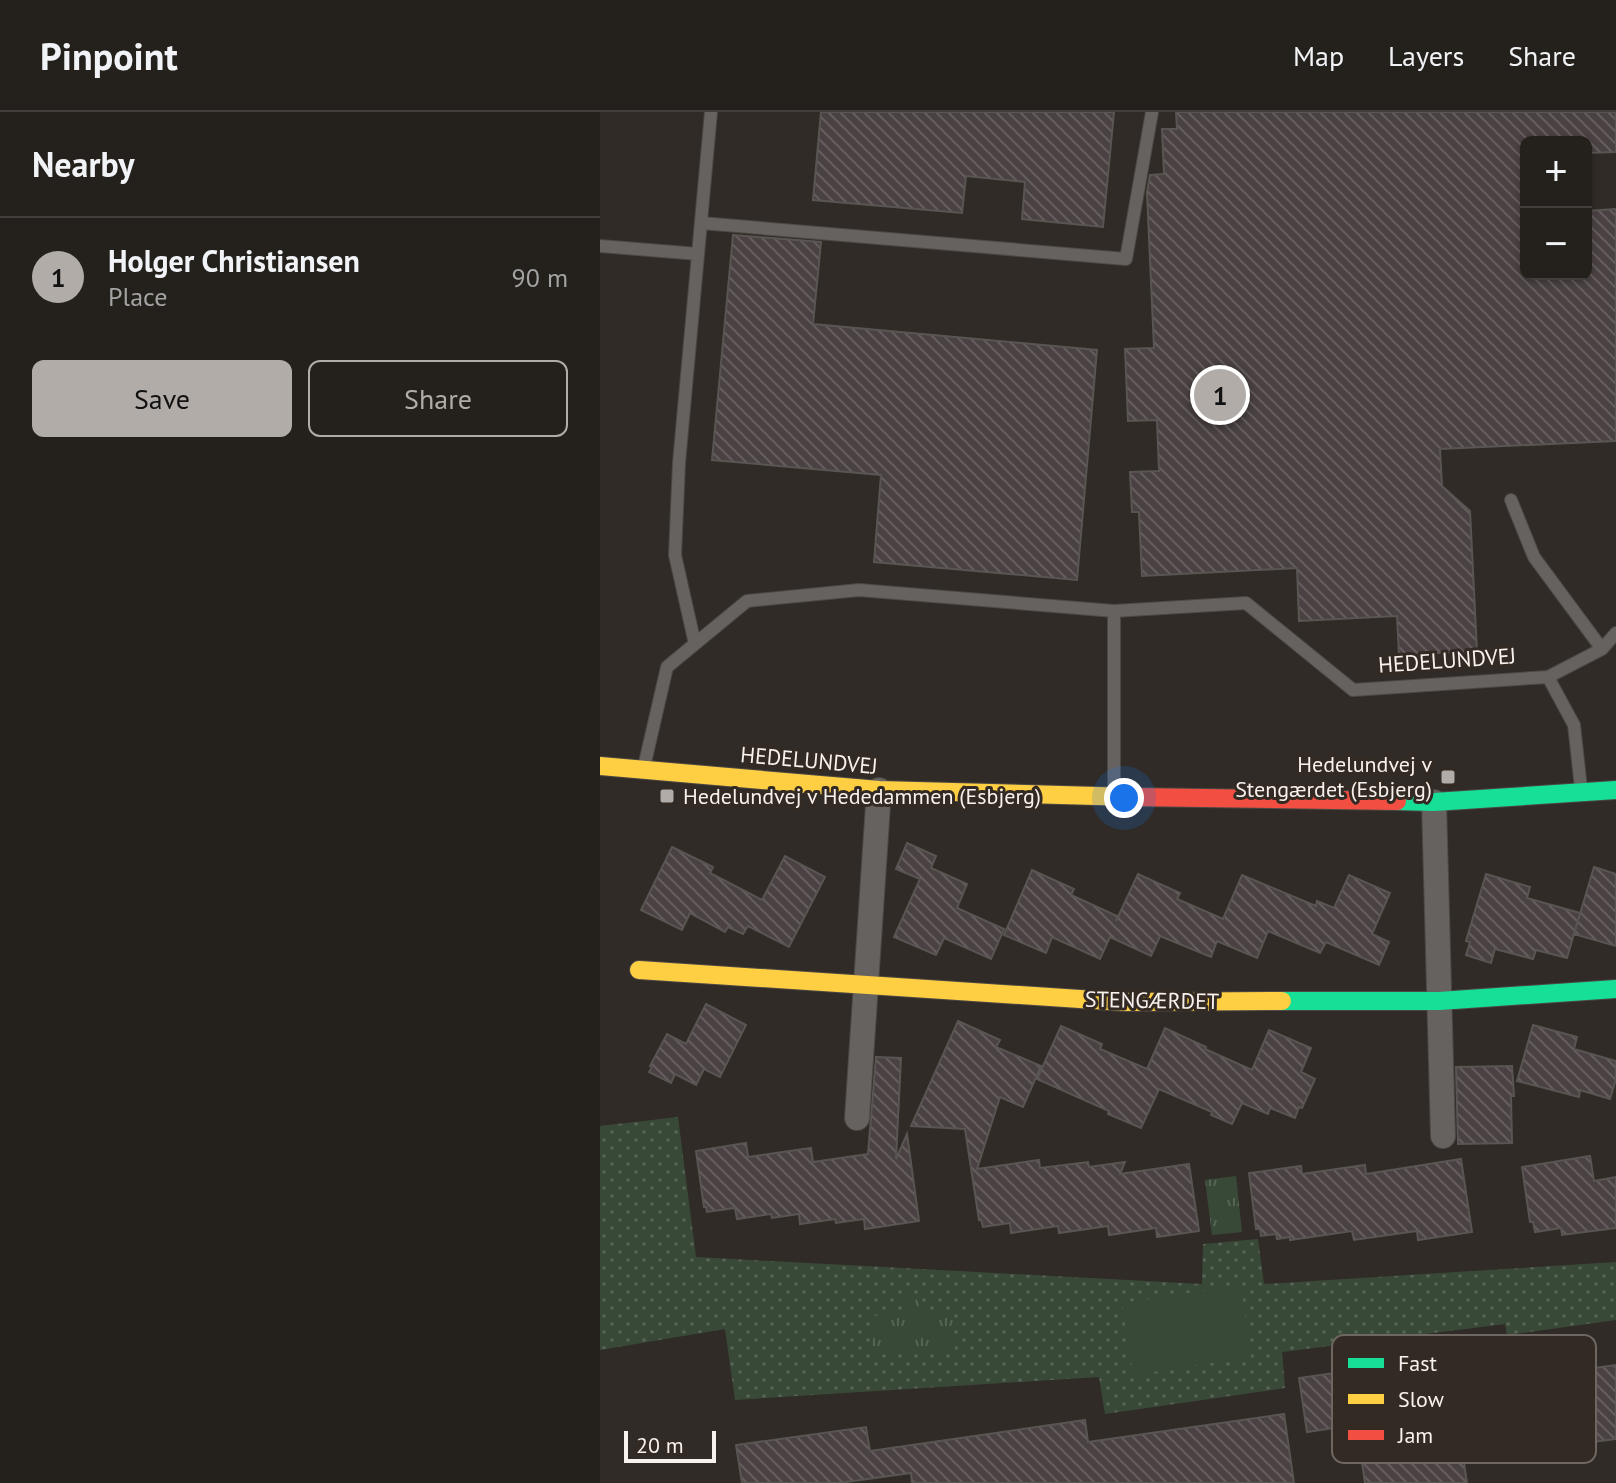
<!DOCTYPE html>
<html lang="en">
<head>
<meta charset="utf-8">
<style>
	body { margin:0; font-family:"PT Sans",sans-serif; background:#302d29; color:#f1f3f6 }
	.controls { position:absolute; right:24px; top:24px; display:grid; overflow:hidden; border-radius:12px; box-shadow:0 2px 6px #0004 }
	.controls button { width:72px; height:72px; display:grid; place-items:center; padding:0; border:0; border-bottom:2px solid #413e3b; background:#24201c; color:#f1f3f6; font:40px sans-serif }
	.scale { position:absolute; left:24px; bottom:20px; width:92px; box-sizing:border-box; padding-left:8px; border:4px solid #f8f2ee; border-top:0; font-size:22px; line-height:28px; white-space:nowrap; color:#f8f2ee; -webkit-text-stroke:6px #332a23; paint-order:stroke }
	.you { position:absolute; left:524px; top:686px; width:28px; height:28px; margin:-20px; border:6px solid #fff; border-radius:50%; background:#1a73e8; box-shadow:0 0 0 12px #1a73e833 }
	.badge { display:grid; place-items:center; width:52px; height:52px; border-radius:50%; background:#b2aca8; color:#111; font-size:26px; font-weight:700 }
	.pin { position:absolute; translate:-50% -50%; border:4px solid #fff; box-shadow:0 2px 8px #0006 }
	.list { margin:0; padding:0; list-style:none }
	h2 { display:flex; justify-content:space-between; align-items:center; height:104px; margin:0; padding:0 32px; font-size:34px }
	h2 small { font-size:26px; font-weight:400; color:#a3a3a3 }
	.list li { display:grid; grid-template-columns:52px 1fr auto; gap:24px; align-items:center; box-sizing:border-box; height:120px; padding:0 32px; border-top:2px solid #413e3b }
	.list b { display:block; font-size:30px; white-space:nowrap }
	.list p { margin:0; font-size:26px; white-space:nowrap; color:#a3a3a3 }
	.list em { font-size:26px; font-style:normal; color:#a3a3a3 }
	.actions { display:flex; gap:16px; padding:24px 32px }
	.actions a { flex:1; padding:18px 0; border:2px solid #b2aca8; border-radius:12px; text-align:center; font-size:28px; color:#b2aca8 }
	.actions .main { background:#b2aca8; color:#111 }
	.map { position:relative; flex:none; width:1016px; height:1371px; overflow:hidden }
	header { display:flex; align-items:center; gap:48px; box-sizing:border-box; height:112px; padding:0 40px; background:#24201c; border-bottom:2px solid #413e3b }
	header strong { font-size:38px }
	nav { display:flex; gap:44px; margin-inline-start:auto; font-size:28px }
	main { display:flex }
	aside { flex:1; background:#24201c }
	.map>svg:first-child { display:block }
	.grass { fill:url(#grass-dots) }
	.park { fill:url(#park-tufts) }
	.garden { fill:#394938 }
	.building { fill:url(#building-back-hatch); stroke:#595553; stroke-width:2 }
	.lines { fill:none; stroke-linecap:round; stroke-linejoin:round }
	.lane-casing { stroke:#4d4844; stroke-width:14 }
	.street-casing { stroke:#4d4844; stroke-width:26 }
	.fast-casing { stroke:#4d4844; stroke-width:20 }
	.slow-casing { stroke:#4d4844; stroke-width:20 }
	.jam-casing { stroke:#4d4844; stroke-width:20 }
	.lane { stroke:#666260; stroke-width:12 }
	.street { stroke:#666260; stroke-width:24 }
	.fast { stroke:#16e098; stroke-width:18 }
	.slow { stroke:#ffcf43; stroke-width:18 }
	.jam { stroke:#f24e42; stroke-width:18 }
	.poi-dot { fill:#b2aca8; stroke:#332a23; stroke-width:3 }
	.labels { text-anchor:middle; stroke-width:6; stroke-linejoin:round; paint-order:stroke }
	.street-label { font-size:22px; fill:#f8f2ee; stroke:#332a23 }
	.poi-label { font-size:22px; fill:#f8f2ee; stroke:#332a23; text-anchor:end }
	.key { fill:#332a23; stroke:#6e6660; stroke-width:2 }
	.key-label { font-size:22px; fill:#f8f2ee }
</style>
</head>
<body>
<header>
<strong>Pinpoint</strong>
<nav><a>Map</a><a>Layers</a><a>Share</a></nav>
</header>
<main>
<aside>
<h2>Nearby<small></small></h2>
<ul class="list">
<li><span class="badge">1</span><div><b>Holger Christiansen</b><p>Place</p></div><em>90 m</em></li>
</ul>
<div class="actions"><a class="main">Save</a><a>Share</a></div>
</aside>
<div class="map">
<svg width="1016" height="1371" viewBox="0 0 1016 1371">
	<defs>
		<pattern id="grass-dots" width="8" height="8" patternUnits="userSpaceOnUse" patternTransform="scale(2)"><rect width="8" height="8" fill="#394938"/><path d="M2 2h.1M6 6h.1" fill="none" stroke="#566455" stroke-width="1.8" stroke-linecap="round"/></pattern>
		<pattern id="park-tufts" width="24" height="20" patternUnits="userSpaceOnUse" patternTransform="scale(2)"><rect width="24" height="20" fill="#394938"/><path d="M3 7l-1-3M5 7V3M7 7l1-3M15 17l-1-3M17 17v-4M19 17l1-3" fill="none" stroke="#566455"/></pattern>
		<pattern id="building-back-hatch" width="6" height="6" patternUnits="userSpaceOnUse" patternTransform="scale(2)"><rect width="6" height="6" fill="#4a4142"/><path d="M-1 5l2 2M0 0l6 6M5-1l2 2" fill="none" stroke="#655d5e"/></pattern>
	</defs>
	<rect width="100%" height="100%" fill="#302b26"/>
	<path class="grass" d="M78,1005L96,1145L602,1172L603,1132L658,1127L664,1172L1016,1150V1208L907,1223L905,1212L682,1240L685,1276L505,1302L499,1265L135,1288L125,1217L0,1238V1014Z"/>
	<path class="park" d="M636,1064L642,1120L612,1123L605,1068Z
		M320,1185L322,1200L352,1198L355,1237L273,1243L271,1204L307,1201L306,1186Z"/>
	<path class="garden" d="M641,1173L651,1245L533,1263L522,1191Z"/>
	<path class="building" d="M221,0H514L503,115L422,107L425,70L366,64L362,101L213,88Z
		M576,0H1016V40L986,41V30H926V162H986V99L1016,97V329L840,337L842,374L870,399L877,539L799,543L797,504L699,509L697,456L542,464L539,400H532L530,360L559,359L557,308L528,309L525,237L554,236L547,81L550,63L564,62L562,17H577Z
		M133,123L221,130L213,212L497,238L477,468L274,450L281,363L112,348Z
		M307,731L336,744L331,756L367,772L357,796L404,817L391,847L344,826L336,843L294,825L320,767L296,757Z
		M72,735L113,755L110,761L162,788L185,744L225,765L189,835L148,814L143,822L128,815L125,820L90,801L82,818L41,798Z
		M994,755L1016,762V834L974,822Z
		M432,758L474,777L471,783L519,805L516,809L538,762L580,781L577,787L623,807L642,763L716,794L717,789L734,796L749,763L790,781L772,822L789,830L779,853L726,830L720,841L668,819L657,846L617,829L611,845L560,824L551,844L510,825L500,847L452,825L446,841L404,823Z
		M886,762L930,775L927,786L980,801L967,846L936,838L933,847L895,837L891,851L866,843L870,830L866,829Z
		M106,892L146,913L120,965L104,957L96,973L75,962L71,971L49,960L52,955L50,954L67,922L86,932Z
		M358,909L400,928L396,935L441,954L423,995L400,985L377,1057L439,1048L440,1056L488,1050L489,1055L525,1050L520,1062L589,1052L599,1119L557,1125L556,1116L509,1123L508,1114L459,1121L458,1114L411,1121L410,1111L383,1115L381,1107L379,1108L365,1017L311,1014Z
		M933,913L977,925L974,937L1016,949V967L1010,987L980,978L979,985L917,969Z
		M461,914L502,932L500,937L547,957L565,916L606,935L605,937L652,958L669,918L711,936L701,960L715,967L702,996L699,995L695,1006L670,996L668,1002L642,991L632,1012L611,1003L612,1000L559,977L541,1016L508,1002L509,999L437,967Z
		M276,945L301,946L296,1047L307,1022L319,1109L265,1117L264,1107L236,1111L235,1107L200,1112L199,1102L172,1106L171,1102L137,1107L135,1096L107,1100L106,1095H104L96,1039L146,1031L148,1045L211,1036L213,1050L268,1042Z
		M912,954L914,984H911L912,1031L858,1032L856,955Z
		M990,1044L994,1069L1016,1065V1116L962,1123L961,1116L935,1120L933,1110H930L922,1055Z
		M861,1047L872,1120L818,1128L817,1119L754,1128L752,1119L690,1128V1125L677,1127L676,1122L661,1124L660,1117H656L649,1061L701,1054L702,1062L765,1053L766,1062Z
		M906,1236L913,1267L1016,1253V1327L977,1332L974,1314L958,1316L957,1310L939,1312L938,1299L887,1307L888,1312L859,1317L867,1371H765L759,1331L743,1333L740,1315L707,1320L699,1266Z
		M684,1302L694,1371H312L311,1361L239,1371H142L136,1333L266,1315L270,1339L485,1308L488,1330Z"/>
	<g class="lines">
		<g class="lane-casing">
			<path id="lane" d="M101,111L526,147L552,0
				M0,134L98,142
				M911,388L934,445L1002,537
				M95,532L75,443L79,351L111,0
				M948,565L1002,537L1016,521
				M44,655L67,555L147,489L259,478L514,499L646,491L753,578L948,565L974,613L981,676
				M514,681V499"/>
		</g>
		<g class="street-casing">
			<path id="street" d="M834,690L843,1024
				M257,1006L279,678"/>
		</g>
		<g class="fast-casing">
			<path id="fast" d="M797,689L834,690L1016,678
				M682,889H839L1016,877"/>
		</g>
		<g class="slow-casing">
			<path id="slow" d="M0,654L279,678L533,685
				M39,858L525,890L682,889"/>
		</g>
		<g class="jam-casing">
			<path id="jam" d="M533,685L797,689"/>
		</g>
		<use href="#lane" class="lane"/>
		<use href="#street" class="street"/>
		<use href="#fast" class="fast"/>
		<use href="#slow" class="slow"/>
		<use href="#jam" class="jam"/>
	</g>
	<g class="poi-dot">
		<rect x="840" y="657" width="16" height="16" rx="4"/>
		<rect x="59" y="676" width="16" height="16" rx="4"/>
	</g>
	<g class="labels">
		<g class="street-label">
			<text transform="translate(847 548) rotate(-4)" y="8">HEDELUNDVEJ</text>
			<text transform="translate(209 648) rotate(5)" y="8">HEDELUNDVEJ</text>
			<text transform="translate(552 888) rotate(1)" y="8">STENGÆRDET</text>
		</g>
		<g class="poi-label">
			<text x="832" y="660">Hedelundvej v<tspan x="832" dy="25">Stengærdet (Esbjerg)</tspan></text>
			<text x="83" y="692" text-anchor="start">Hedelundvej v Hededammen (Esbjerg)</text>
		</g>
	</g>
	<rect x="732" y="1223" width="264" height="128" rx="12" class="key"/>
	<rect x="748" y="1246" width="36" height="10" fill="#16e098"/>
	<rect x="748" y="1282" width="36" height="10" fill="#ffcf43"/>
	<rect x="748" y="1318" width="36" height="10" fill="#f24e42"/>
	<g class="key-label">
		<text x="798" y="1259">Fast</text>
		<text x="798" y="1295">Slow</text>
		<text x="798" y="1331">Jam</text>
	</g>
</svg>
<div class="controls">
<button>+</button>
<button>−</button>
</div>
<div class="scale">20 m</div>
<div class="you"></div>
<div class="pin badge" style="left:620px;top:283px">1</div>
</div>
</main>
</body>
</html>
